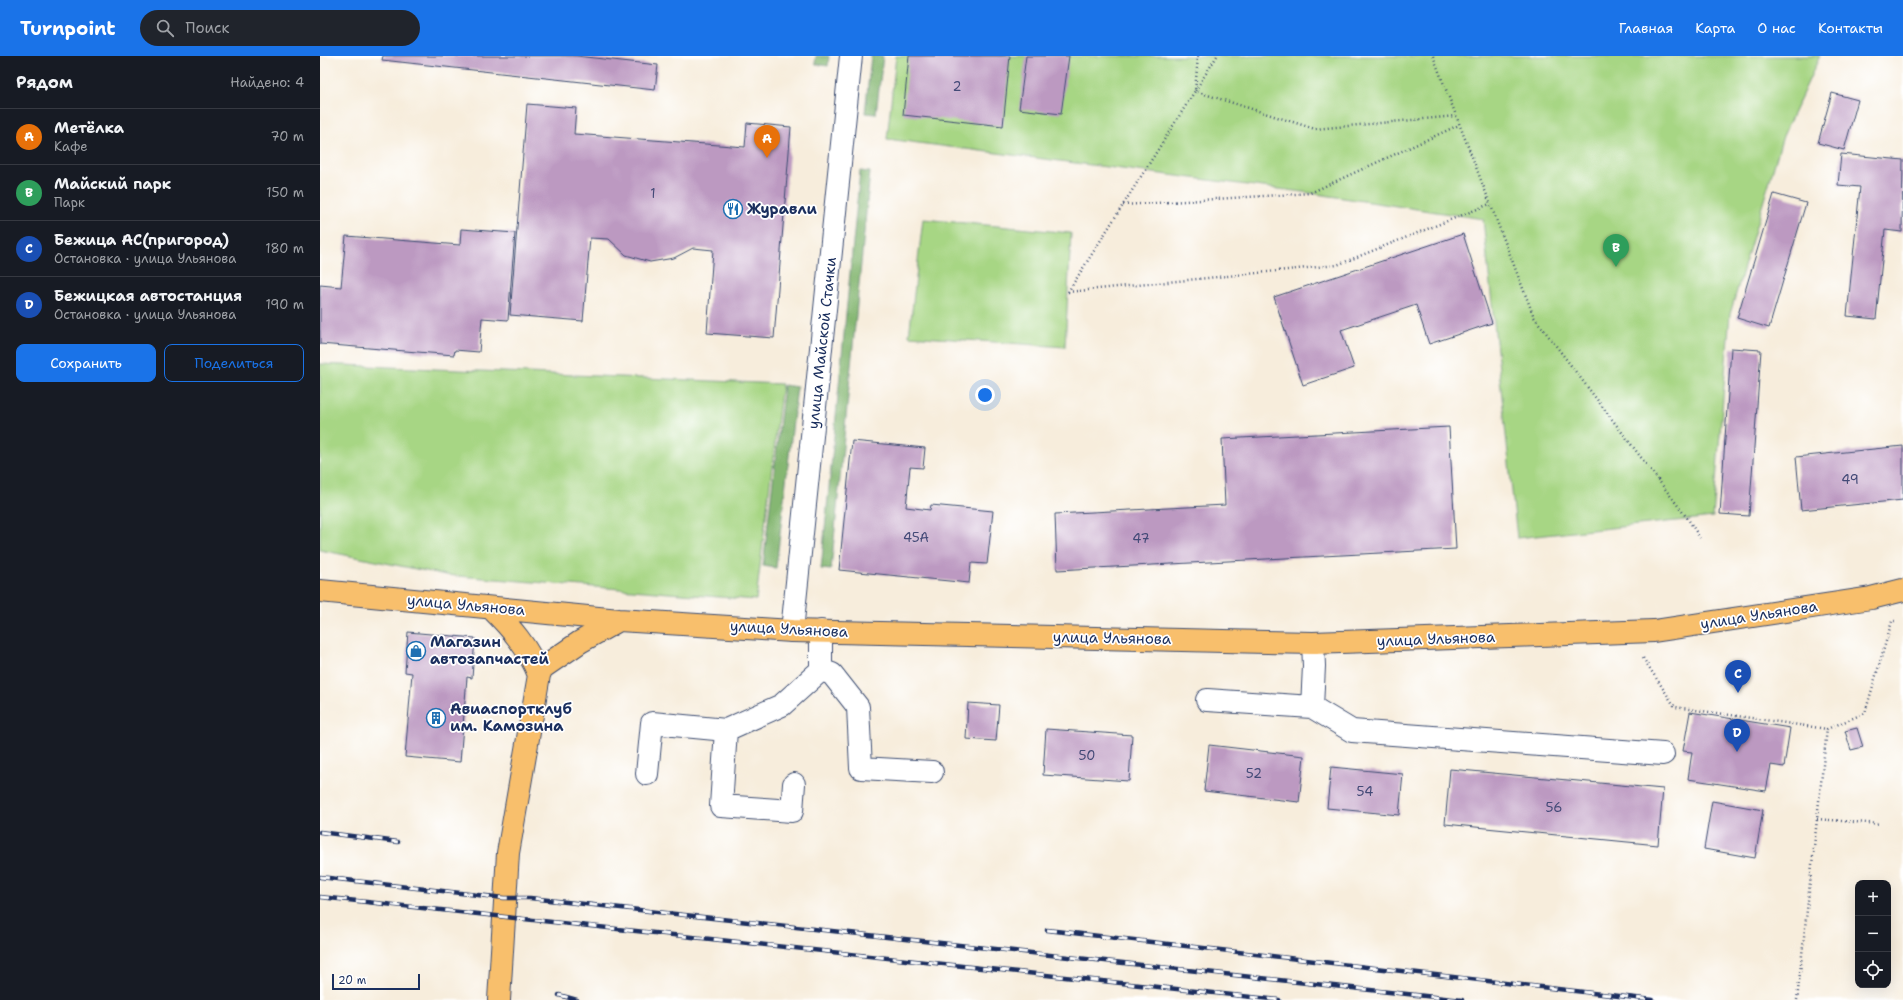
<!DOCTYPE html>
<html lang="ru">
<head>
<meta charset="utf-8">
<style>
	body { margin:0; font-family:"Shantell Sans",sans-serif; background:#20242c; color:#f1f3f6 }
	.controls { position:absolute; right:12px; bottom:12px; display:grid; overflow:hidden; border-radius:8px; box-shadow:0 4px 16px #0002 }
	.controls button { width:36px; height:36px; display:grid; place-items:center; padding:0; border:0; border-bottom:1px solid #363941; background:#171b24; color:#f1f3f6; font:20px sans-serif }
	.scale { position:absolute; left:12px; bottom:10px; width:88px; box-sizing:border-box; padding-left:4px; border:2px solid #1b2f5e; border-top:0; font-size:11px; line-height:14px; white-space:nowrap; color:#1b2f5e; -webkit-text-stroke:3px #fff; paint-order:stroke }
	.you { position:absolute; left:665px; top:339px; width:14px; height:14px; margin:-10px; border:3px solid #fff; border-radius:50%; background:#1a73e8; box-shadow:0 0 0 6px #1a73e833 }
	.badge { display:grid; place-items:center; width:26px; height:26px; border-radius:50%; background:#1a73e8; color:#fff; font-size:13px; font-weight:700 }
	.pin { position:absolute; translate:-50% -33px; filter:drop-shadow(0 1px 2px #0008) }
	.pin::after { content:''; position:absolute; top:21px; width:14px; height:12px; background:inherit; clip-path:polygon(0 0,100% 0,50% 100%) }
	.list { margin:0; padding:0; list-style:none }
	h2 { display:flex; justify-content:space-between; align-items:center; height:52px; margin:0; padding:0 16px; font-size:17px }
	h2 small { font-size:13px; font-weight:400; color:#9ea1a6 }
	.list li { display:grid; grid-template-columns:26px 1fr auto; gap:12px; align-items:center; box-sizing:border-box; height:56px; padding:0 16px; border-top:1px solid #363941 }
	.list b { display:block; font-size:15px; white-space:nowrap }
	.list p { margin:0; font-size:13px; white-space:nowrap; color:#9ea1a6 }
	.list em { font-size:13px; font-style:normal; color:#9ea1a6 }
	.actions { display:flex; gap:8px; padding:12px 16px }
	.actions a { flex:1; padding:9px 0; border:1px solid #1a73e8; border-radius:8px; text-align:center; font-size:14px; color:#1a73e8 }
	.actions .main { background:#1a73e8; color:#fff }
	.icon { flex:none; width:22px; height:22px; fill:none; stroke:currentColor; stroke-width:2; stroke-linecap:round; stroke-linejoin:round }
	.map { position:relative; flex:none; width:1583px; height:944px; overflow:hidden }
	header { display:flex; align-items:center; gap:24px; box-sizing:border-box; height:56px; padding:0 20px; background:#1a73e8; color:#fff }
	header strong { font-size:19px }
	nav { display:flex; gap:22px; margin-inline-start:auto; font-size:14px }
	.search { width:280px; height:36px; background:#20242c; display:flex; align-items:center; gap:10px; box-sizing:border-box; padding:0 14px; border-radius:22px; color:#9ea1a6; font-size:15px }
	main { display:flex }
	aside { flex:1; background:#171b24 }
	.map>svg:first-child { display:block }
	.green { fill:#a7d684; stroke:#618271 }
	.forest { fill:#85b772; stroke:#507368 }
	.building { fill:#bc99c1 }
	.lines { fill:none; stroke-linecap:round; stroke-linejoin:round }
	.minor-casing { stroke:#3c4c71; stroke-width:24 }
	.major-casing { stroke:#3c4c71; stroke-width:24 }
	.path { stroke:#3c4c71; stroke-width:2.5; stroke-dasharray:1 3; stroke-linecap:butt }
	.minor { stroke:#fff; stroke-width:22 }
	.major { stroke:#f8bf6c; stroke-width:22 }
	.rail-casing { stroke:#1b2f5e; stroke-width:4.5 }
	.rail { stroke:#fff; stroke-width:3; stroke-dasharray:9; stroke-linecap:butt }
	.labels { text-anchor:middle; stroke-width:3.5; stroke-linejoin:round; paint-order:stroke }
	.number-label { font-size:13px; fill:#434a77 }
	.poi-label { font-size:15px; font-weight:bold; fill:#1b2f5e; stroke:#fff; text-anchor:start }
	.street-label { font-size:15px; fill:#1b2f5e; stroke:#fff }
</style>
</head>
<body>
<header>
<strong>Turnpoint</strong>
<div class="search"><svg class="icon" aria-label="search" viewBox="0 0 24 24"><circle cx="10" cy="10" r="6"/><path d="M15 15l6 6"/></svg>Поиск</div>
<nav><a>Главная</a><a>Карта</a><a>О нас</a><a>Контакты</a></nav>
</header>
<main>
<aside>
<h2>Рядом<small>Найдено: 4</small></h2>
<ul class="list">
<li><span class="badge" style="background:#e8710a">A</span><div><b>Метёлка</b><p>Кафе</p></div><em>70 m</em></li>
<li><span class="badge" style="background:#2e9e5b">B</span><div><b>Майский парк</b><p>Парк</p></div><em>150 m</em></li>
<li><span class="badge" style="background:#1a4fb4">C</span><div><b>Бежица АС(пригород)</b><p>Остановка · улица Ульянова</p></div><em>180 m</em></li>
<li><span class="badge" style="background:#1a4fb4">D</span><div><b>Бежицкая автостанция</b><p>Остановка · улица Ульянова</p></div><em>190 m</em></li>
</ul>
<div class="actions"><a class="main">Сохранить</a><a>Поделиться</a></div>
</aside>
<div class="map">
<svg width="1583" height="944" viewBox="0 0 1583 944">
	<rect width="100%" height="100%" fill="#fff"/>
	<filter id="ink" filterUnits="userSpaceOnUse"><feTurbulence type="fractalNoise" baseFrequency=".025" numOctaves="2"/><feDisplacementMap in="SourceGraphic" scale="8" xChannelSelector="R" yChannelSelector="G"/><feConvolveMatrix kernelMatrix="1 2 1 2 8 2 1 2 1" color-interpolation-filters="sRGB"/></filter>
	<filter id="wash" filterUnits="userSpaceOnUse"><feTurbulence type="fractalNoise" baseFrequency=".012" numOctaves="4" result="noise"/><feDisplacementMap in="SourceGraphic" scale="16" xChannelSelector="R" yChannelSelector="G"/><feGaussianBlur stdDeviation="0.9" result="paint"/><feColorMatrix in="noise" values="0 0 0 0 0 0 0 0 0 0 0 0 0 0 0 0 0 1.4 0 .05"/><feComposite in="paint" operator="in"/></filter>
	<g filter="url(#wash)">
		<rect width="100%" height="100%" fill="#f7eddc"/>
		<path class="green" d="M576,0H1500L1463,80L1410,258L1393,461L1197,482L1163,163L990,137L567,83Z
			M603,163L751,177L745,291L589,280Z
			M0,308L462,328L436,544L126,519L0,494Z"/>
		<path class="forest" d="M496,0H509L508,10L495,8Z
			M551,0H563L556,58L545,57Z
			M540,115L550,116L511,514L501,513Z
			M464,329L477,331L456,512L443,510Z"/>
		<g id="blocks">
			<path class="building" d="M63,0H256L338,9L335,34L62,4Z
				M589,0H690L683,70L583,59Z
				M706,0H749L741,58L699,53Z
				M1512,37L1538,44L1524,94L1498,87Z
				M207,48L256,52L254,78L425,91L427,67L471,71L454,282L387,277L393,194L373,192L354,202L330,206L306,199L289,183L270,182L263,265L190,259Z
				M1521,98L1583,104L1582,176L1565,174L1556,263L1527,260L1540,131L1518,129Z
				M1454,138L1486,147L1449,272L1417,262Z
				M141,173L195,177L188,264L162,262L159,296L135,294L134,299L0,288V229L21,231L26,180L140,189Z
				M1143,178L1172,267L1109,288L1096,249L1021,274L1034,312L983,329L954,241Z
				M1411,292L1441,294L1429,460L1400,458Z
				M1129,371L1136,493L737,514L735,458L905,449L902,383Z
				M532,385L605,392L603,412L590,411L586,451L610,454L611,449L673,455L667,508L651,507L649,527L519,514Z
				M1583,390V444L1481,454L1476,401Z
				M88,576L155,582L152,622L147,621L140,706L85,701L92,617L85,616Z
				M648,647L679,649L676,685L646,683Z
				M1370,656L1470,672L1464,711L1451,709L1446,735L1368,723L1372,696L1363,695Z
				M1537,672L1543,691L1531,694L1525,675Z
				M726,673L812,679L809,725L723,719Z
				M889,689L984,700L979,746L884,735Z
				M1011,711L1083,718L1079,759L1007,752Z
				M1130,713L1343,733L1338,789L1125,768Z
				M1392,745L1443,754L1435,802L1384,793Z"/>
		</g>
	</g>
	<g filter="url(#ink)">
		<use href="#blocks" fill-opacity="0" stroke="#3c4c71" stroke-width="1"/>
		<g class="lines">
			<g class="minor-casing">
				<path id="minor" d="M472,575L531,0
					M501,575V614L512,618L538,651L541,712L612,716
					M887,644L992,651L994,610L993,587
					M992,651L1032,675L1343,698
					M327,718L332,667L406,674
					M474,728L472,755L401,750L406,674L462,649L501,614"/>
			</g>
			<g class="major-casing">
				<path id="major" d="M0,535L299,564L472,575L993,587L1334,575L1551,542L1583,534
					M171,552C191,572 208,591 219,619
					M179,944L188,797L219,619L222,612L260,586L299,564"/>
			</g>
			<path class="path" d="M897,0L875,35L995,73L1136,60
				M1113,0L1214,261L1368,463L1380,482
				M803,149L990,137L1139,69
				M748,236L1017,209L1170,148
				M748,236L875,35L878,0
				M1323,602L1355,651L1507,673
				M1497,763L1560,768
				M1477,944L1507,673L1545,657L1572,565H1575"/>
			<use href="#minor" class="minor"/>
			<use href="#major" class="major"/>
			<g class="rail-casing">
				<path id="rail" d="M0,776L78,786
					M0,821L184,842H210L1142,944
					M0,841L959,944
					M727,874L1333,944
					M239,939L257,944"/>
			</g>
			<use href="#rail" class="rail"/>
		</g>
	</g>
	<defs>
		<g id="restaurant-ring" transform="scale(1)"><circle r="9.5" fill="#fff" stroke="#1f6fb2" stroke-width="1.5"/><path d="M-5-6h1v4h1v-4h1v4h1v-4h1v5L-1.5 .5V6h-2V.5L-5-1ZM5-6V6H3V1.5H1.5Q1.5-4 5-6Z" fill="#1f6fb2"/></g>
		<g id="shop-ring" transform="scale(1)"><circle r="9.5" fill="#fff" stroke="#1f6fb2" stroke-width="1.5"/><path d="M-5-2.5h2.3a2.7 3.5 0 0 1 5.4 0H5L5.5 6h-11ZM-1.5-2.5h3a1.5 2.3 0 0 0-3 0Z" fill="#1f6fb2"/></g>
		<g id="building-ring" transform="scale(1)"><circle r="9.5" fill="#fff" stroke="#1f6fb2" stroke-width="1.5"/><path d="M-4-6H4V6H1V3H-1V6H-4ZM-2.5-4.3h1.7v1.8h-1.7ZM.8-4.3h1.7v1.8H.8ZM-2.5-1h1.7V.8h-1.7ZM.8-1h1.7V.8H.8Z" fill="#1f6fb2"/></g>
	</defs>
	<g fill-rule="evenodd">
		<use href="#restaurant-ring" x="413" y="153"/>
		<use href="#shop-ring" x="96" y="595"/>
		<use href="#building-ring" x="116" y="662"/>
	</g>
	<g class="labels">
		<g class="number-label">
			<text x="637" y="35">2</text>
			<text x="333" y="142">1</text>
			<text x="1530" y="428">49</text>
			<text x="596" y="486">45А</text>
			<text x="821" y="487">47</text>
			<text x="767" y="704">50</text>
			<text x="934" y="722">52</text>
			<text x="1045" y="740">54</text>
			<text x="1234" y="756">56</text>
		</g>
		<g class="poi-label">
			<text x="427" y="158">Журавли</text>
			<text x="110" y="591">Магазин<tspan x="110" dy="17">автозапчастей</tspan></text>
			<text x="130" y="658">Авиаспортклуб<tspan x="130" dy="17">им. Камозина</tspan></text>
		</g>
		<g class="street-label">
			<text transform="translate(502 287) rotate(-84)" y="5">улица Майской Стачки</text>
			<text transform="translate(146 549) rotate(5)" y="5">улица Ульянова</text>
			<text transform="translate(1439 559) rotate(-9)" y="5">улица Ульянова</text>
			<text transform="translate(469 573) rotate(3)" y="5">улица Ульянова</text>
			<text transform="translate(792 582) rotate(1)" y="5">улица Ульянова</text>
			<text transform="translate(1116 583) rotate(-2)" y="5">улица Ульянова</text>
		</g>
	</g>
</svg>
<div class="controls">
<button>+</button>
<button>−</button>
<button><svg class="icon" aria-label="locate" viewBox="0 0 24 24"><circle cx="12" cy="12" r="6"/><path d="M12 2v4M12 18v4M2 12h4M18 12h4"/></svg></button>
</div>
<div class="scale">20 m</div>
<div class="you"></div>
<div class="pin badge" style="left:447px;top:102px;background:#e8710a">A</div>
<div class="pin badge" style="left:1296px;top:211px;background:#2e9e5b">B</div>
<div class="pin badge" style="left:1418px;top:637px;background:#1a4fb4">C</div>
<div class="pin badge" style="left:1417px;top:696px;background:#1a4fb4">D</div>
</div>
</main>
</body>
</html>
